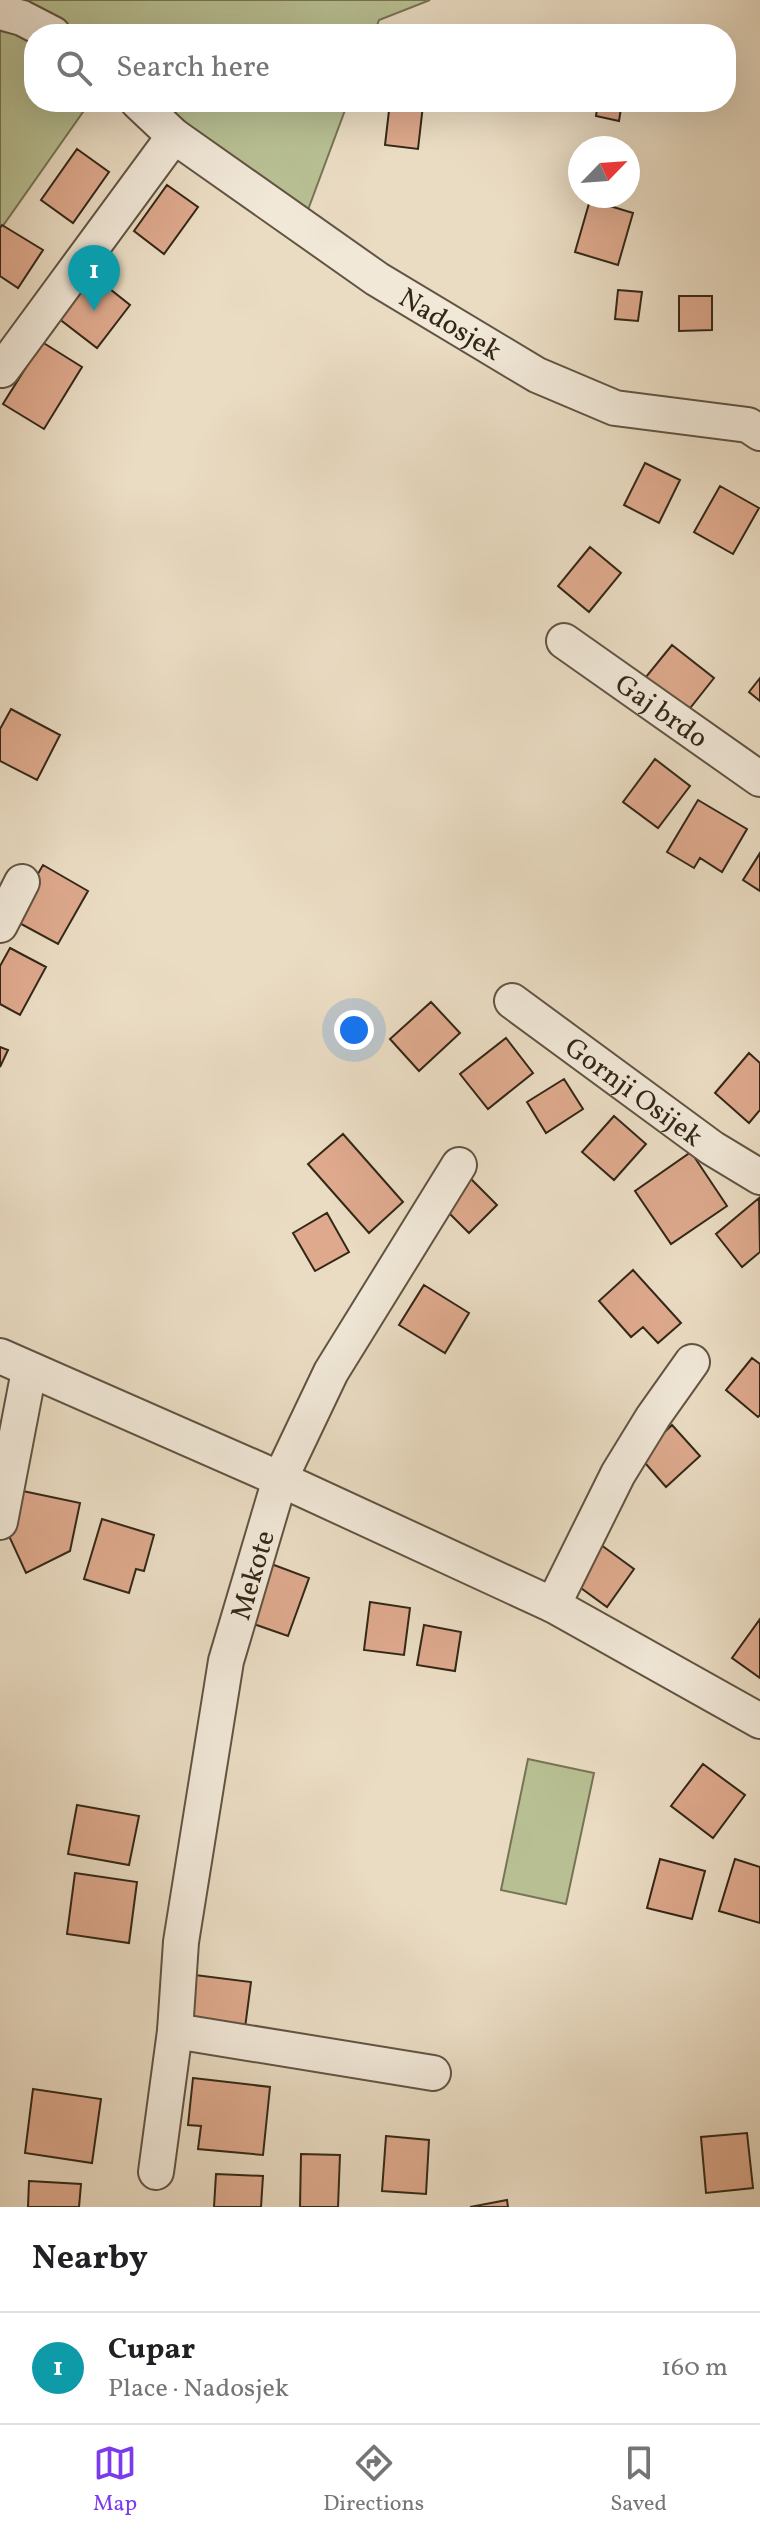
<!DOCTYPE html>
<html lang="en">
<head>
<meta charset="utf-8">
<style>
	body { margin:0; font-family:Vollkorn,serif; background:#f6f6f6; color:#202124 }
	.compass { position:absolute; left:568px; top:136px; width:72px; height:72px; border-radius:50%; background:#fff; box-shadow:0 8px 32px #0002; rotate:65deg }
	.you { position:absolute; left:354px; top:1030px; width:28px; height:28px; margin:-20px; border:6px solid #fff; border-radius:50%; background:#1a73e8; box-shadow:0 0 0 12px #1a73e833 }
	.badge { display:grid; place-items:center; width:52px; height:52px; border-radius:50%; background:#7c3aed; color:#fff; font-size:26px; font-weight:700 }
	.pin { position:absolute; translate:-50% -66px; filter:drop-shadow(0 2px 4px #0008) }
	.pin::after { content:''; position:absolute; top:42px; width:28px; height:24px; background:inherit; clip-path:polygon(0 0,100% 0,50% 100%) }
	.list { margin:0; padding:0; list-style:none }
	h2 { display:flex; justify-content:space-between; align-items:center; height:104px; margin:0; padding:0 32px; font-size:34px }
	h2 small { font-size:26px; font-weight:400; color:#757577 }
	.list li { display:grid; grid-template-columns:52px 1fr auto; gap:24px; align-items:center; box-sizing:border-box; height:112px; padding:0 32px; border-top:2px solid #e0e0e0 }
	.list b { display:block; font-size:30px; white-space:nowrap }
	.list p { margin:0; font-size:26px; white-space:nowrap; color:#757577 }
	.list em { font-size:26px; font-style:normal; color:#757577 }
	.icon { flex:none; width:44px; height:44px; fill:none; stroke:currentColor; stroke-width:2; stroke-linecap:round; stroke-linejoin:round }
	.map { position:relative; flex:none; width:760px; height:2207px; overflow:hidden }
	.search { position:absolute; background:#fff; box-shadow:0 8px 32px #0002; left:24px; right:24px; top:24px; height:88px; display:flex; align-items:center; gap:20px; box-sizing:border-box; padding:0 28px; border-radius:32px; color:#757577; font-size:30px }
	.sheet { height:216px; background:#fff }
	nav { display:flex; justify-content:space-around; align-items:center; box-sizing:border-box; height:112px; border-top:2px solid #e0e0e0; background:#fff; font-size:22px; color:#757577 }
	nav a { display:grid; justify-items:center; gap:4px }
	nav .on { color:#7c3aed }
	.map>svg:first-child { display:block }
	.green { fill:#b8c093; stroke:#767455; stroke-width:2 }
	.building { fill:#dea98d; stroke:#332717; stroke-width:2 }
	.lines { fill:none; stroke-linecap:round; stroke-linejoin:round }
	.street-casing { stroke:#615442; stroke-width:38 }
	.street { stroke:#f1e8d8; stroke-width:34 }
	.labels { text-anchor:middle; stroke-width:8; stroke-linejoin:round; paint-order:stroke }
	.street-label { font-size:28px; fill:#332717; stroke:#f1e8d8 }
</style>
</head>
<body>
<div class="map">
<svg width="760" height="2207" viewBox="0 0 760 2207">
	<rect width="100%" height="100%" fill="#eadcc3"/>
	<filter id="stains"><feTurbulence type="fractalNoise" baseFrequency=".0025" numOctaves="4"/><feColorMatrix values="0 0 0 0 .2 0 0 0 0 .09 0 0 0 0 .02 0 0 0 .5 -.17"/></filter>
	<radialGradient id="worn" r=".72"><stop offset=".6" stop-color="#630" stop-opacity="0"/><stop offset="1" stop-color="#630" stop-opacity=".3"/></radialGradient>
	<path class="green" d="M0,0H430L379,20L374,34H34V102H90L0,230Z
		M139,102H348L302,226Z
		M528,1759L594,1773L566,1904L501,1890Z"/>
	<path class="building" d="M390,102H417L423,105L418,149L385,145Z
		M598,102H622L619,121L596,116Z
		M77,149L109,172L73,223L41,200Z
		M167,185L198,207L164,254L134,231Z
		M590,200L633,213L618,265L575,252Z
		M2,225L43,250L18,288L0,276V228Z
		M91,274L130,305L97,348L58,318Z
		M618,290L642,292L638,321L615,319Z
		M679,296H712V330L679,331Z
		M42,342L82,367L44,429L3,404Z
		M645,463L680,480L659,523L624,505Z
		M720,486L759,508L733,554L694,532Z
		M590,547L621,573L589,612L558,586Z
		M672,645L714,678L683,717L641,683Z
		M760,678V701L749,692Z
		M11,709L60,735L37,780L0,761V729Z
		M655,759L690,786L658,828L623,802Z
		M698,800L747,829L722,872L700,858L694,868L667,852Z
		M760,853V891L743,880Z
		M43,865L88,891L58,944L12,919Z
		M10,948L46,967L20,1015L0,1004V966Z
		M431,1002L460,1033L419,1071L390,1039Z
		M506,1038L533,1073L488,1109L460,1074Z
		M0,1047L8,1050L0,1067Z
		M749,1053L760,1063V1110L749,1123L715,1093Z
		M564,1079L583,1109L546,1133L527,1102Z
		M614,1116L646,1144L614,1180L582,1152Z
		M343,1134L403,1202L369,1233L308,1164Z
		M691,1152L727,1206L671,1244L635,1191Z
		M471,1179L497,1205L469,1233L443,1207Z
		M759,1198L760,1252L742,1267L716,1234Z
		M327,1213L349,1252L315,1271L293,1233Z
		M633,1270L681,1323L658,1343L643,1327L631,1337L599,1301Z
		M424,1285L469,1313L445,1353L399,1325Z
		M752,1358L760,1364V1415L758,1417L726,1390Z
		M672,1425L700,1456L666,1487L639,1456Z
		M18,1490L80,1503L70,1551L26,1573L9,1536Z
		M102,1519L154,1535L144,1571L136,1569L129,1593L84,1579Z
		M597,1542L634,1569L607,1607L570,1580Z
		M266,1562L309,1578L288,1636L245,1621Z
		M370,1602L410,1608L404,1655L364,1650Z
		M760,1619V1678L732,1658Z
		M424,1625L461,1632L455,1671L417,1665Z
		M703,1764L745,1795L713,1838L671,1806Z
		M77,1805L139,1816L129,1865L68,1854Z
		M660,1859L705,1871L692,1919L647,1908Z
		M735,1859L760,1867V1923L719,1911Z
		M75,1873L137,1882L129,1943L67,1934Z
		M195,1975L251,1982L245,2028L189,2021Z
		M193,2078L270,2087L263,2155L198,2149L201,2126L188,2125Z
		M33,2089L101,2099L92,2163L25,2153Z
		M747,2133L753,2188L706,2193L701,2137Z
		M386,2136L429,2140L426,2194L382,2191Z
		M301,2154L340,2155L338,2207H300Z
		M216,2174L263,2176L261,2207H214Z
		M29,2181L81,2184L79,2207H28Z
		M507,2200L508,2207H470Z"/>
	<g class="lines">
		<g class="street-casing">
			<g id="street">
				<path d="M0,12L22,18L53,34"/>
				<path id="s1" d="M138,102L174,136L377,279L537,375L615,408L748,425L760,433"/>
				<path d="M2,370L174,136"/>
				<path id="s2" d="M564,641L760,779"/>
				<path d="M0,925L22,882"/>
				<path id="s3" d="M512,1001L712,1148L760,1177"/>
				<path d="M0,1356L280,1479L553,1605L760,1721"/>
				<path d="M0,1522L29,1371"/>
				<path d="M553,1605L618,1474L653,1417L692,1362"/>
				<path d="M175,2031L433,2073"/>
				<path id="s4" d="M156,2172L175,2031L181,1942L226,1661L280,1479L331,1372L459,1165"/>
			</g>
		</g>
		<use href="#street" class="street"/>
	</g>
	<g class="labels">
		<g class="street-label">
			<text dy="10" stroke="none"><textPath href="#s1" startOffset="384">Nadosjek</textPath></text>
			<text dy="10" stroke="none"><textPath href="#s2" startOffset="120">Gaj brdo</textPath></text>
			<text dy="10" stroke="none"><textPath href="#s3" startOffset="152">Gornji Osijek</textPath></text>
			<text dy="10" stroke="none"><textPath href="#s4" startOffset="606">Mekote</textPath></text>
		</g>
	</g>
	<rect width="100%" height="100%" filter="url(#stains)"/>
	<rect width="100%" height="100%" fill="url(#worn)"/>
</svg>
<svg class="compass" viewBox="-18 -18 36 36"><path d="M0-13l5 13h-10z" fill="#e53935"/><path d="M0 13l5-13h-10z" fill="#757577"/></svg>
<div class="you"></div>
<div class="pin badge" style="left:94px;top:311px;background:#0f9aa8">1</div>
<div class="search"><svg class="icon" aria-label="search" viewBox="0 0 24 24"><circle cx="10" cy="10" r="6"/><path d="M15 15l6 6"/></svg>Search here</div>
</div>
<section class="sheet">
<h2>Nearby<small></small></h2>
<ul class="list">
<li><span class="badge" style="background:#0f9aa8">1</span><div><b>Cupar</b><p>Place · Nadosjek</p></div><em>160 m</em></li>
</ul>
</section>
<nav>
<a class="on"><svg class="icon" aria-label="map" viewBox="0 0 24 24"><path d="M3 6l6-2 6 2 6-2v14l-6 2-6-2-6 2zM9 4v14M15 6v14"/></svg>Map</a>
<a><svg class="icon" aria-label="directions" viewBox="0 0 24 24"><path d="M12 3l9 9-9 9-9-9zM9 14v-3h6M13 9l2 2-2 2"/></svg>Directions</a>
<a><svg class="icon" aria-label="saved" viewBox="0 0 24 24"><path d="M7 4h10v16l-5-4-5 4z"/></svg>Saved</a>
</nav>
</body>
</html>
